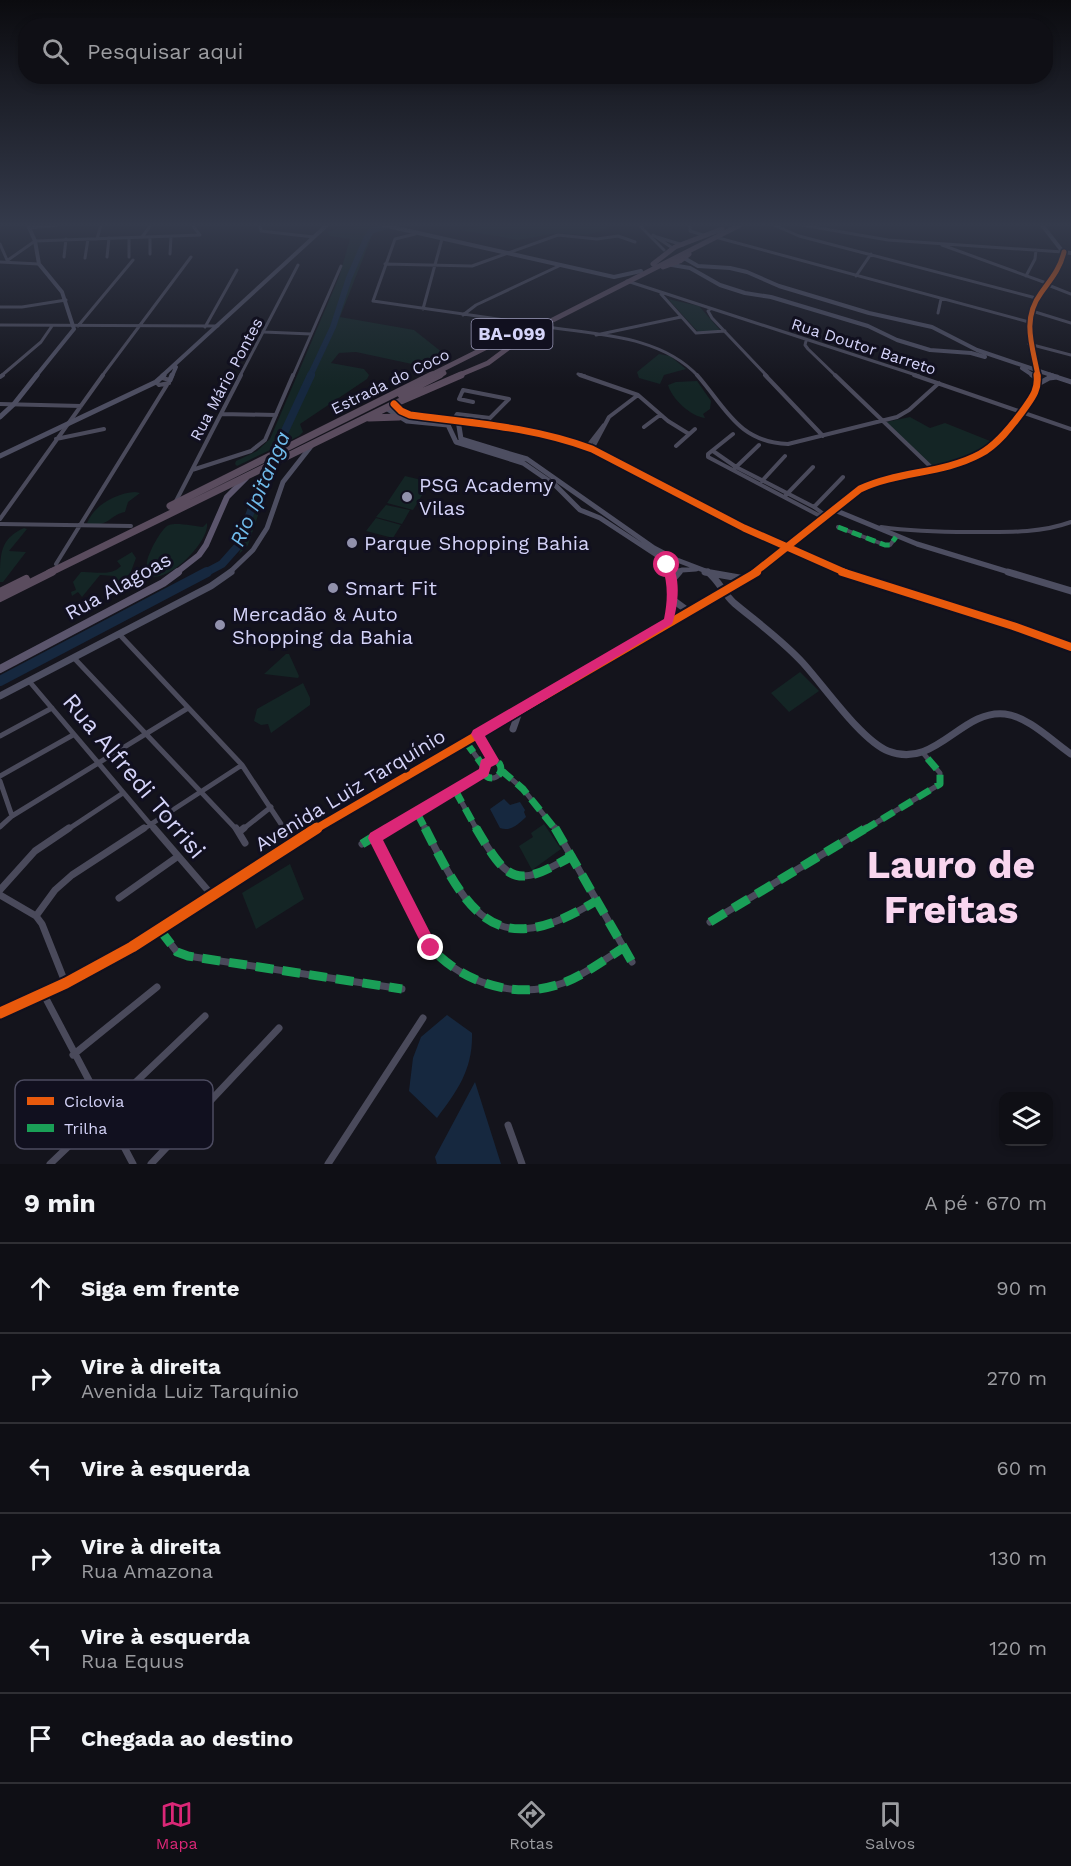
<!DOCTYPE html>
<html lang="pt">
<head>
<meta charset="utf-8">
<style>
	body { margin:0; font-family:"Work Sans",sans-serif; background:#18181e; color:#f1f3f6 }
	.controls { position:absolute; right:18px; bottom:18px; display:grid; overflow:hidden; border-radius:12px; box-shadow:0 3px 9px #0003 }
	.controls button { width:54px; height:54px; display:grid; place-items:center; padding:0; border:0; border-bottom:2px solid #2f2f34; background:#0f0f15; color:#f1f3f6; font:30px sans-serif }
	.stop { position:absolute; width:18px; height:18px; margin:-14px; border:4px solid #db2777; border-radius:50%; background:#fff }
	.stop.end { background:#db2777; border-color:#fff; box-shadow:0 2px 6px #0008 }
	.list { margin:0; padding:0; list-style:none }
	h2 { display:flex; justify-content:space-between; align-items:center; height:78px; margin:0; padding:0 24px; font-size:26px }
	h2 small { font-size:20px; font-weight:400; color:#9b9ca0 }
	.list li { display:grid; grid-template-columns:39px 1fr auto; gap:18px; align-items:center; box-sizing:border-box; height:90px; padding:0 24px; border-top:2px solid #2f2f34 }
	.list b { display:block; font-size:22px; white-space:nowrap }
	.list p { margin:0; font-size:20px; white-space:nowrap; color:#9b9ca0 }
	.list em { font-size:20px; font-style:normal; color:#9b9ca0 }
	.icon { flex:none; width:33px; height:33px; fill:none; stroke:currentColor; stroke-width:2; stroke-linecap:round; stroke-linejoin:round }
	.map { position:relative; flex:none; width:1071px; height:1164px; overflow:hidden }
	.search { position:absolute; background:#0f0f15; box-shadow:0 3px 9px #0003; left:18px; right:18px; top:18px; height:66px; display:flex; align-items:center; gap:15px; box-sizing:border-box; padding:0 21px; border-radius:24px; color:#9b9ca0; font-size:22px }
	.sheet { height:618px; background:#0f0f15 }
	nav { display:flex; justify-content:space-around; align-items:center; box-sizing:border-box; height:84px; border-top:2px solid #2f2f34; background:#0f0f15; font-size:16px; color:#9b9ca0 }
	nav a { display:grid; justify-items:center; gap:3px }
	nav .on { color:#db2777 }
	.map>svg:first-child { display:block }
	.green { fill:#142525 }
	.water { fill:#16283f }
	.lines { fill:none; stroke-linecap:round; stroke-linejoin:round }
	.river-far2 { stroke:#16283f; stroke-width:6 }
	.river-far1 { stroke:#16283f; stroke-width:8 }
	.river { stroke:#16283f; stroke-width:10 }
	.street-far3 { stroke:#4a4a5b; stroke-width:3 }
	.street-far2 { stroke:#4a4a5b; stroke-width:4 }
	.street-far1 { stroke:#4a4a5b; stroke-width:5 }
	.street { stroke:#4a4a5b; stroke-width:7 }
	.secondary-far3 { stroke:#4d4e61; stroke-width:4 }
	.secondary-far2 { stroke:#4d4e61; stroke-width:5 }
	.secondary-far1 { stroke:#4d4e61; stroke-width:7 }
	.secondary { stroke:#4d4e61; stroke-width:9 }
	.primary-far1 { stroke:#5b556c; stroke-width:6 }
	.primary { stroke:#5b556c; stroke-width:8 }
	.highway-far2 { stroke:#5a4c5e; stroke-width:5 }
	.highway-far1 { stroke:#5a4c5e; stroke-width:7 }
	.highway { stroke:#5a4c5e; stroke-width:8 }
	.quiet-far2 { stroke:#1a9f57; stroke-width:5; stroke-dasharray:10 5; stroke-linecap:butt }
	.quiet-far1 { stroke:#1a9f57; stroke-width:7; stroke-dasharray:14 7; stroke-linecap:butt }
	.quiet { stroke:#1a9f57; stroke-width:9; stroke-dasharray:18 9; stroke-linecap:butt }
	.cycleway-far3-casing { stroke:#11101f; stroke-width:8 }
	.cycleway-far2-casing { stroke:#11101f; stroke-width:10 }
	.cycleway-far1-casing { stroke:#11101f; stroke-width:12 }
	.cycleway-casing { stroke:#11101f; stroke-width:15 }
	.cycleway-far3 { stroke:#e8590c; stroke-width:5 }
	.cycleway-far2 { stroke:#e8590c; stroke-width:7 }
	.cycleway-far1 { stroke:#e8590c; stroke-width:8 }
	.cycleway { stroke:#e8590c; stroke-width:11 }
	.route { fill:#db2777 }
	.poi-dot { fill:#9191ac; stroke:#11101f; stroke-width:2 }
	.labels { text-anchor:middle; stroke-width:6; stroke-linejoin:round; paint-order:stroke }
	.far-street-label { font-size:16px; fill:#d5d4f9; stroke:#11101f }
	.shield { fill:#11101f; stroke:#9a99b8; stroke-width:1.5 }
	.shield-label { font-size:18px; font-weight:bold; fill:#d5d4f9 }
	.poi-label { font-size:20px; fill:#d5d4f9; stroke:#11101f; text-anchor:start }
	.street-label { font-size:20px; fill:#d5d4f9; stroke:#11101f }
	.water-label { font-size:21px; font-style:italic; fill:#70bbeb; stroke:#11101f }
	.near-street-label { font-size:24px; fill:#d5d4f9; stroke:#11101f }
	.near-town-label { font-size:39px; font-weight:bold; fill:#f9d6ef; stroke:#11101f }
	.key { fill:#11101f; stroke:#4c4b60; stroke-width:1.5 }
	.key-label { font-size:16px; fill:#d5d4f9 }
</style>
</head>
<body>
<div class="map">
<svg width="1071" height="1164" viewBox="0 0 1071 1164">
	<rect width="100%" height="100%" fill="#14141c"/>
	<path class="green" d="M494,225H607V229L587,235L557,233L518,240L460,230Z
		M381,226L389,229L373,233L340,317L414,330L443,353L445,360L437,365L426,367L356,352L339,353L331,363L364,369L369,375L367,379L300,424L303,432L299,436L237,466L235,464L236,461L257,451L270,439L339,277L350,239L330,236L327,232L339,228Z
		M668,299L699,306L720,330L699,333Z
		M659,354L670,356L686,369L664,375L660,384L639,378L637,372Z
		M697,381L711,401L710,409L703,414L705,418C690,416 672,399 668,385L676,382Z
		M910,417L930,428L945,423L990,441L977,453L932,467L886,422Z
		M273,471L248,545L239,554L268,472Z
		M405,476L430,482L413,510L387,503Z
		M135,492L140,493L128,502L125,512C109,515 108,529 87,523C95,504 117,493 135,492Z
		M386,505L410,510L402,524L376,517Z
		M376,518L401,525L393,538L366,531Z
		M207,523C210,540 170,583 149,576C148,571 146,567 147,562C148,554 161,528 169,525C177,522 194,526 203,527Z
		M24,528L27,529L9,551L26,552L3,582H0C0,553 0,539 24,528Z
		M132,552L136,558L130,574L118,581H114L115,576L100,575L82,597L78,592L72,596L71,592L76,590L73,582L81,572C94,571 111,577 121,566L117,561Z
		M286,654H289L299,676L298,678L264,674Z
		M800,672L819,691L789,712L771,693Z
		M303,683L310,698V705L271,733L268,724L261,725L254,721L257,709Z
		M544,824L561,849L532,870L519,846L533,837L531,833Z
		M290,864L304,899L256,929L242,893Z"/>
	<path class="water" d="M504,799L510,805L520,802L525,810L524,812L526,817C518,824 511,832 500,828L490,809Z
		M447,1015L472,1033C473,1069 458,1090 437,1118L409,1091L413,1058L421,1037Z
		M475,1082L501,1164H437L435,1157Z"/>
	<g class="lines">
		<path class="river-far2" d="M310,376L333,327L349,278L366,239L371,231L389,225"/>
		<path class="river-far1" d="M205,573L222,564L238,546L263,478L311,375"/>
		<path class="river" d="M0,681L207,572"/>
		<path class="street-far3" d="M260,225L261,231L314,237
			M639,225L664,250
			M690,225V231L703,235
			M774,225L799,236L1036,298
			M802,225L888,240L1063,252
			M29,228L58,225
			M415,234L395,239L373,301L533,324
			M653,235L671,247
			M142,237L151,225
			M150,237V254
			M657,237L683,245
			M715,237L1029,322
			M129,238V257
			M97,239L101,225
			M0,244L7,260
			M942,245L1049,284
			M170,254L171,237
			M64,257L66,239
			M107,257L109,238
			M85,258L88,239
			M8,260L35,241L200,235L192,225
			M0,262L39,264
			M385,264L472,266L558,235L597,239L618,236L635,242
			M856,276L871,254
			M1026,276L1035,259L1036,250
			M627,281L919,376
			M1048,285L1071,294
			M661,294L696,333L725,331
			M0,307H22L66,300
			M423,309L442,239
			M710,309L708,311L712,318L767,376
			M1032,311L1071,323
			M938,313L941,299
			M463,315L476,305L561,265
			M0,325L218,326
			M78,326L133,260
			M541,326C594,335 659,334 698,376
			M205,327L237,270
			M264,332L311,334
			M596,335L681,317
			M806,341L805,345L808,349L836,376
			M1029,344L1071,355
			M578,374L585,376
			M1,376L41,342L52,326
			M102,376L191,257
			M240,376L298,265
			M293,376L341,266"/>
		<path class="street-far2" d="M580,375L638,395L668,421L689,434
			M697,375C726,408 738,442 788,444L897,417L909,410L939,383
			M765,375L823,436
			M835,375L933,469
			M914,375L1071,429
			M0,377L3,375
			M156,382L159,385L169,383
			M0,404L81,406
			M221,414L276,415
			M454,419L457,414L490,418L509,399L463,390L459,399L473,402
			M644,427L660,415
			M733,434L708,454V457L822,517
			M56,439L104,429
			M676,446L695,429
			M587,447L604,425
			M592,449L609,417L638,395
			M713,451L736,467L814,507L825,515
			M735,468L759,445
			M192,470L251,451L265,440L293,375
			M762,481L785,456
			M786,495L813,467
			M175,503L241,375
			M814,507L843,477
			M0,519L103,375
			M0,524L131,526
			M838,527L885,545H890L896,537
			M881,527C910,531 940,532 970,532C1004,532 1038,534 1071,522
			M56,564L170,380L162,378"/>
		<path class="street-far1" d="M120,635L242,765L285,830
			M74,658L237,830
			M29,681L155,830
			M477,734L493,760
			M0,736L52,708
			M465,741L484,767
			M483 769a9 9 0 1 1 18 0a9 9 0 1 1-18 0Z
			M501,770L523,789L556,830
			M0,776L73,735
			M0,781L12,816
			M455,790L477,830
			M417,813L426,830
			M0,827L12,816L188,708
			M67,830L123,793
			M142,830L242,765
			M242,830L271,807
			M386,830L484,772
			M864,830L940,784V773L923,753"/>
		<path class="street" d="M154,828L211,894
			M236,828L245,843
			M284,828L293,842
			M425,828C469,916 496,962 596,901
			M476,828C509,884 516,888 572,856
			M555,828L632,962
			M239,832L244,828
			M375,838L432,949C465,984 517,1000 563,983C584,975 604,960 623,948
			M362,844L388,828
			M0,890L35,851L69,828
			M0,895L36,916L42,924L65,982
			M119,898L177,857
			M36,916L55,890L72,875L144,828
			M710,922L866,828
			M160,930L177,952L188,956L402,989
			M43,993L133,1164
			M73,1055L157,987
			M508,1125L522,1164
			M50,1164L205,1016
			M151,1164L279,1028
			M328,1164L423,1018"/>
		<path class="secondary-far3" d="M28,225L35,241L39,264L62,292L74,329L36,376
			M383,225L614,277L641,271
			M1042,225L1063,252L1071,253
			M684,258L698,266L730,268L747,272L779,286L869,313L932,327L977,350L1054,376
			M672,265L690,268L720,285L745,293L771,297L868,326L897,340L930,350L971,353L985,357
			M1022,368L1034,376
			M162,376L327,225
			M172,376L176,367
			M1038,376C1033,347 1021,320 1041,293C1051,279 1060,269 1064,252"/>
		<path class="secondary-far2" d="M1032,375L1038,379
			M1050,375L1071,382
			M170,380L172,375
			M1038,384L1049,378L1057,377
			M394,404L401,411L410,415C472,423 533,427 592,449L744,528L846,573
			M386,408L407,421L448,425L456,442L523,463L555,485L580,510L600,518L661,558L671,573
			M0,417L14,404L37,375
			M458,420L461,439L527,459L654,548L677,560L711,573
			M0,456L156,382L164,375
			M832,509L917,544L1012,573
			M229,573L253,550L267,528L283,482L312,445
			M676,573L682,570L696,569
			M754,573L860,489C898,471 943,474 980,454C997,445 1011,427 1022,412C1031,399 1039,391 1037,375"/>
		<path class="secondary-far1" d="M705,572L745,579
			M708,572C719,581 724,594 734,603C758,623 782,640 803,663C824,686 861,740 888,751C936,770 961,709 1005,714C1029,717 1052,741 1071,754
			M842,572L1013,626L1071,647
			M1008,572L1071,591
			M672,580L679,572
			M673,600L688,611
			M669,621L673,600L670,572
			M0,696L211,586L231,572
			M513,729L520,709
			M314,830L757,572"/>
		<path class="secondary" d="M0,1013L66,983L132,947L317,828"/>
		<path class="primary-far1" d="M176,573L199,555L206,545L227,497L246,478"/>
		<path class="primary" d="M0,669L163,583L178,572"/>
		<path class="highway-far2" d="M653,264L675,247L722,229
			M663,267L680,261L689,254
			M429,376L535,323
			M438,376L444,373
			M457,376L488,363L531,331L740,225"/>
		<path class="highway-far1" d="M401,395L440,375
			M369,418L399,417
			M170,506L432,375
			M49,573L394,404L461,375"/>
		<path class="highway" d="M0,592L26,579
			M0,598L52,572"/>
		<path class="quiet-far2" d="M838,527L885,545H890L896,537"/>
		<path class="quiet-far1" d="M477,734L493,760
			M465,741L484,767
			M483 769a9 9 0 1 1 18 0a9 9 0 1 1-18 0Z
			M501,770L523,789L556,830
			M455,790L477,830
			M417,813L426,830
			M386,830L484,772
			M864,830L940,784V773L923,753"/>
		<path class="quiet" d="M425,828C469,916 496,962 596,901
			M476,828C509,884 516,888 572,856
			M555,828L632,962
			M375,838L432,949C465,984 517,1000 563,983C584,975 604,960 623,948
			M362,844L388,828
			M710,922L866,828
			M160,930L177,952L188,956L402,989"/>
		<g class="cycleway-far3-casing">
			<path id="cycleway-far3" d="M1038,376C1033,347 1021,320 1041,293C1051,279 1060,269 1064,252"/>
		</g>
		<g class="cycleway-far2-casing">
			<path id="cycleway-far2" d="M394,404L401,411L410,415C472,423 533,427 592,449L744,528L846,573
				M754,573L860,489C898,471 943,474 980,454C997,445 1011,427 1022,412C1031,399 1039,391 1037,375"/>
		</g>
		<g class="cycleway-far1-casing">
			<path id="cycleway-far1" d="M842,572L1013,626L1071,647
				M314,830L757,572"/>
		</g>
		<g class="cycleway-casing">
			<path id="cycleway" d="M0,1013L66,983L132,947L317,828"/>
		</g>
		<use href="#cycleway-far3" class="cycleway-far3"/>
		<use href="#cycleway-far2" class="cycleway-far2"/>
		<use href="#cycleway-far1" class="cycleway-far1"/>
		<use href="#cycleway" class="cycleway"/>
	</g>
	<linearGradient id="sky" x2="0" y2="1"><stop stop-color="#0b0b0f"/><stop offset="0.58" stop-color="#343a4b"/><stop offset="1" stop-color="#343a4b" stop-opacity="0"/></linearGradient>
	<rect width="1071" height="388" fill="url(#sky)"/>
	<path class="route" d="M667,561C683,570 678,609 672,624L485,736L499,760L497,764L491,767L488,776L383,840L438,948L436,953L431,955L426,953L370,842L368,838L370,833L479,769L481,760L485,758L471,734L473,730L664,619C668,599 668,584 662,565Z"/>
	<g class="poi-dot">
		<circle cx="407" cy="497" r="6"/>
		<circle cx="352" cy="543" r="6"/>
		<circle cx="333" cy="588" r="6"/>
		<circle cx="220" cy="625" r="6"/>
	</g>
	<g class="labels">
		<g class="far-street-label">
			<text transform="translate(864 346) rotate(18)" y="6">Rua Doutor Barreto</text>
			<text transform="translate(226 379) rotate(-62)" y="6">Rua Mário Pontes</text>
			<text transform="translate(390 381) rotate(-26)" y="6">Estrada do Coco</text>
		</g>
		<rect class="shield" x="471.5" y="319" width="81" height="30" rx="4.5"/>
		<g class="shield-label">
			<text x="512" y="340">BA-099</text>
		</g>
		<g class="poi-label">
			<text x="419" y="492">PSG Academy<tspan x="419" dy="23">Vilas</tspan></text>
			<text x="364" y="550">Parque Shopping Bahia</text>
			<text x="345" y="595">Smart Fit</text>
			<text x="232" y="621">Mercadão &amp; Auto<tspan x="232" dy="23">Shopping da Bahia</tspan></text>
		</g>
		<g class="street-label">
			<text transform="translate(118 586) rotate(-29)" y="7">Rua Alagoas</text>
			<text transform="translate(350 790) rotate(-31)" y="7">Avenida Luiz Tarquínio</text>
		</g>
		<g class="water-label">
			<text transform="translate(260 489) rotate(-67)" y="7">Rio Ipitanga</text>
		</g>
		<g class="near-street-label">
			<text transform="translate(134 776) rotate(50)" y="8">Rua Alfredi Torrisi</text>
		</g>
		<g class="near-town-label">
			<text x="951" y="878">Lauro de<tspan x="951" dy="45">Freitas</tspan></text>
		</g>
	</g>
	<rect x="15" y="1080" width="198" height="69" rx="9" class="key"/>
	<rect x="27" y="1097" width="27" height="8" fill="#e8590c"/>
	<rect x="27" y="1124" width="27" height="8" fill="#1a9f57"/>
	<g class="key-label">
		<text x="64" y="1107">Ciclovia</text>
		<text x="64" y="1134">Trilha</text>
	</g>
</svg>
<div class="controls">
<button><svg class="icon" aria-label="layers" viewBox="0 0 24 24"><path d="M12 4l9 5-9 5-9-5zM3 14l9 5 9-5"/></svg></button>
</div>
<div class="stop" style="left:667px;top:565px"></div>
<div class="stop end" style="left:431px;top:948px"></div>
<div class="search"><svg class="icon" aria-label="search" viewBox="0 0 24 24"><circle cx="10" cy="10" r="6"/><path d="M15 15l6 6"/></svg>Pesquisar aqui</div>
</div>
<section class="sheet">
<h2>9 min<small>A pé · 670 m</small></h2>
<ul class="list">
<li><svg class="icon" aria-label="ahead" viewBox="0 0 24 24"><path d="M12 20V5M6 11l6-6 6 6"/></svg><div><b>Siga em frente</b></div><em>90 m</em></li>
<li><svg class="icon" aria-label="right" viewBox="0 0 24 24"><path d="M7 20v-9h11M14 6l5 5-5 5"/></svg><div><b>Vire à direita</b><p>Avenida Luiz Tarquínio</p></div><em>270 m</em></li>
<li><svg class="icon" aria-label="left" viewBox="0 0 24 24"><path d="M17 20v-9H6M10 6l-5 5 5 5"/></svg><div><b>Vire à esquerda</b></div><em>60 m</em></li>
<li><svg class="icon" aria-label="right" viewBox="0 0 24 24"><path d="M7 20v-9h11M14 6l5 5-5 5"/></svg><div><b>Vire à direita</b><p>Rua Amazona</p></div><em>130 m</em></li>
<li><svg class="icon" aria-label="left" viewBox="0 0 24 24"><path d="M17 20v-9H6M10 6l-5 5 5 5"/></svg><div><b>Vire à esquerda</b><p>Rua Equus</p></div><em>120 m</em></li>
<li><svg class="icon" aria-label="arrive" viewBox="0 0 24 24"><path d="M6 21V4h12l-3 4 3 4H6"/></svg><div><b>Chegada ao destino</b></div></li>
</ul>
</section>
<nav>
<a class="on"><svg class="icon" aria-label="map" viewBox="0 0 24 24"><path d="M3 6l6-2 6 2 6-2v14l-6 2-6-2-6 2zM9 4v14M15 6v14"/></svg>Mapa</a>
<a><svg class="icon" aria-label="directions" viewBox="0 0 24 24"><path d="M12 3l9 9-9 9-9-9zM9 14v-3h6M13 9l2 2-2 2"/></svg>Rotas</a>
<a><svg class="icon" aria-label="saved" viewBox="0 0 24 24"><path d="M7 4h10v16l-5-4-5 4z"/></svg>Salvos</a>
</nav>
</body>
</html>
